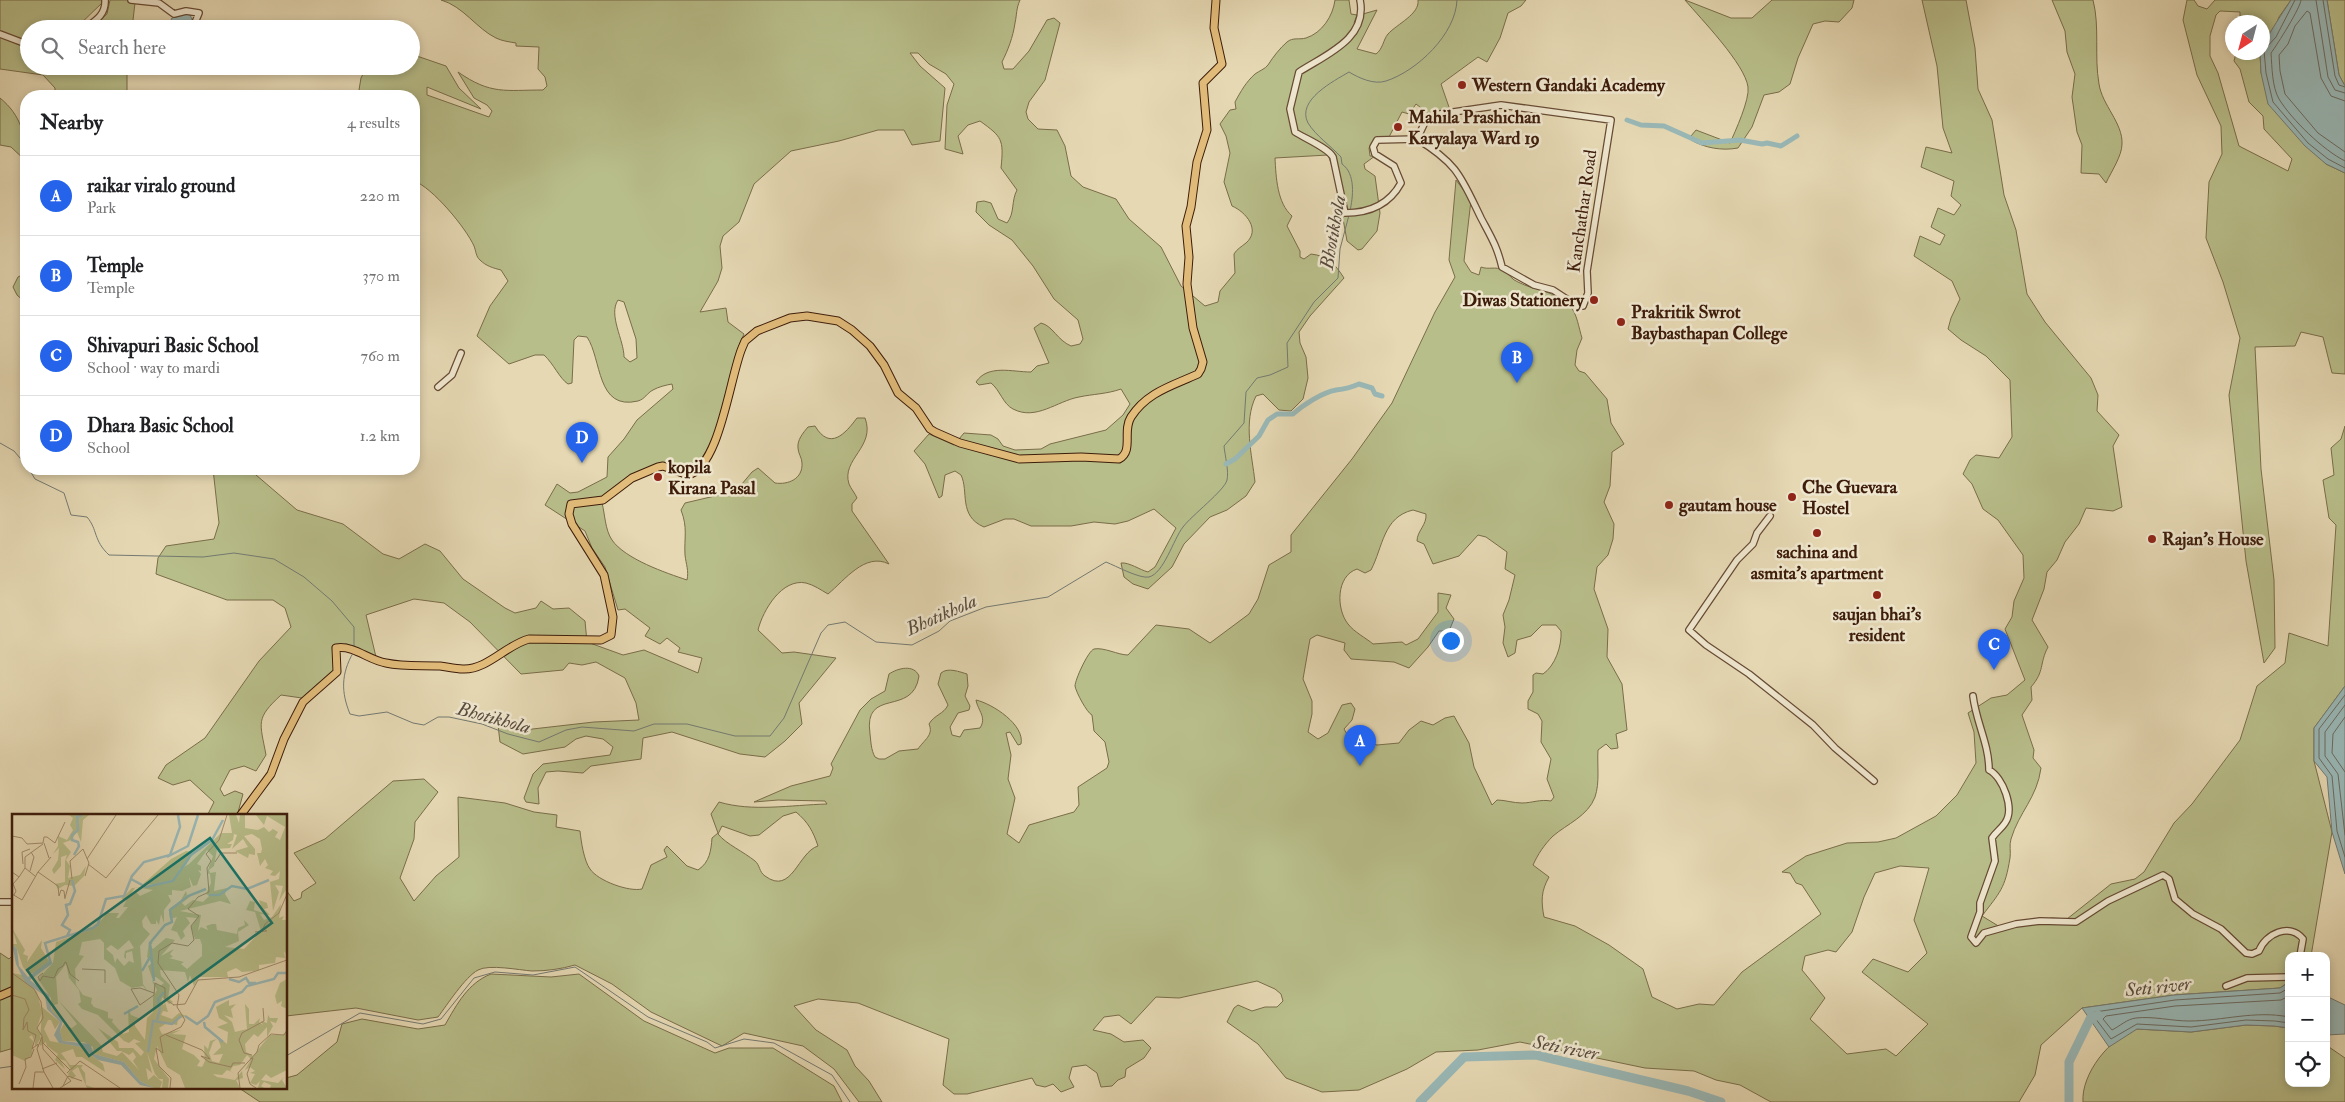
<!DOCTYPE html>
<html lang="en">
<head>
<meta charset="utf-8">
<style>
	body { margin:0; font-family:"IM FELL Double Pica",serif; background:#f2f2f2; color:#202124 }
	.controls { position:absolute; right:15px; bottom:15px; display:grid; overflow:hidden; border-radius:10px; box-shadow:0 2px 8px #0003 }
	.controls button { width:45px; height:45px; display:grid; place-items:center; padding:0; border:0; border-bottom:1px solid #e0e0e0; background:#fff; color:#202124; font:25px sans-serif }
	.compass { position:absolute; left:2225px; top:15px; width:45px; height:45px; border-radius:50%; background:#fff; box-shadow:0 2px 8px #0003; rotate:216deg }
	.you { position:absolute; left:1450px; top:640px; width:18px; height:18px; margin:-12px; border:4px solid #fff; border-radius:50%; background:#1a73e8; box-shadow:0 0 0 8px #1a73e833 }
	.badge { display:grid; place-items:center; width:32px; height:32px; border-radius:50%; background:#2563eb; color:#fff; font-size:16px; font-weight:700 }
	.pin { position:absolute; translate:-50% -41px; filter:drop-shadow(0 1px 2px #0008) }
	.pin::after { content:''; position:absolute; top:26px; width:18px; height:15px; background:inherit; clip-path:polygon(0 0,100% 0,50% 100%) }
	.list { margin:0; padding:0; list-style:none }
	h2 { display:flex; justify-content:space-between; align-items:center; height:65px; margin:0; padding:0 20px; font-size:21px }
	h2 small { font-size:16px; font-weight:400; color:#757577 }
	.list li { display:grid; grid-template-columns:32px 1fr auto; gap:15px; align-items:center; box-sizing:border-box; height:80px; padding:0 20px; border-top:1px solid #e0e0e0 }
	.list b { display:block; font-size:19px; white-space:nowrap }
	.list p { margin:0; font-size:16px; white-space:nowrap; color:#757577 }
	.list em { font-size:16px; font-style:normal; color:#757577 }
	.icon { flex:none; width:28px; height:28px; fill:none; stroke:currentColor; stroke-width:2; stroke-linecap:round; stroke-linejoin:round }
	.map { position:relative; flex:none; width:2345px; height:1102px; overflow:hidden }
	.search { position:absolute; background:#fff; box-shadow:0 2px 8px #0003; left:20px; top:20px; width:400px; height:55px; display:flex; align-items:center; gap:12px; box-sizing:border-box; padding:0 18px; border-radius:28px; color:#757577; font-size:19px }
	.panel { position:absolute; background:#fff; box-shadow:0 2px 8px #0003; left:20px; top:90px; width:400px; height:385px; border-radius:20px }
	.map>svg:first-child { display:block }
	.green { fill:#b8be8a; stroke:#7a6d4a; fill-rule:evenodd }
	.water { fill:#99b8b7; stroke:#747a72 }
	.lines { fill:none; stroke-linecap:round; stroke-linejoin:round }
	.shore { stroke:#6b6a60; stroke-width:1 }
	.stream { stroke:#747a72; stroke-width:1 }
	.canal { stroke:#99b8b7; stroke-width:5 }
	.river { stroke:#99b8b7; stroke-width:9 }
	.minor-casing { stroke:#674b34; stroke-width:8 }
	.major-casing { stroke:#3d1c0a; stroke-width:9 }
	.minor { stroke:#eee6ce; stroke-width:5.5 }
	.major { stroke:#e2bc7a; stroke-width:7 }
	.poi-dot { fill:#8f2418; stroke:#eee6ce; stroke-width:2 }
	.labels { text-anchor:middle; stroke-width:5; stroke-linejoin:round; paint-order:stroke }
	.poi-label { font-size:18px; font-weight:bold; fill:#3d1c0a; stroke:#eee6ce; text-anchor:start }
	.street-label { font-size:18px; fill:#3d1c0a; stroke:#eee6ce }
	.water-label { font-size:19px; font-style:italic; fill:#594b3e; stroke:#eee6ce }
	.inset-river { fill:none; stroke:#99b8b7; stroke-width:2.5 }
	.inset-road { fill:none; stroke:#a28d6f; stroke-width:1 }
	.view { fill:#0f766e; fill-opacity:0.15; stroke:#0f766e; stroke-width:2.5 }
	.inset-edge { fill:none; stroke:#3d1c0a; stroke-width:2.5 }
</style>
</head>
<body>
<div class="map">
<svg width="2345" height="1102" viewBox="0 0 2345 1102">
	<rect width="100%" height="100%" fill="#e5d8b3"/>
	<filter id="stains"><feTurbulence type="fractalNoise" baseFrequency=".004" numOctaves="4"/><feColorMatrix values="0 0 0 0 .2 0 0 0 0 .09 0 0 0 0 .02 0 0 0 .5 -.17"/></filter>
	<radialGradient id="worn" r=".72"><stop offset=".6" stop-color="#630" stop-opacity="0"/><stop offset="1" stop-color="#630" stop-opacity=".3"/></radialGradient>
	<path class="green" d="M0,0H102L103,2L75,29H29V42L0,32Z
		M110,0H130L135,3L133,20L126,29H90L107,14Z
		M441,0H1020C1016,9 1017,14 1015,23C1013,37 1008,50 1002,62L1004,69H1013L1029,51L1047,20L1054,18L1060,23L1045,80L1029,102L1026,112L1028,119L1038,129L1057,130L1065,146L1071,176L1083,187L1116,199L1129,219L1161,247L1181,286L1205,306L1218,302L1220,291L1235,273L1234,254C1237,249 1241,247 1246,243C1261,230 1246,212 1232,206L1224,182L1230,153L1226,136L1220,124L1230,110L1236,109L1235,102C1241,91 1246,82 1255,74C1259,71 1265,69 1268,65C1273,57 1280,48 1287,42C1293,37 1299,40 1306,38C1322,33 1333,16 1335,0H1349L1351,14L1357,15L1354,23L1358,28L1363,14L1377,10L1357,49L1376,54C1383,49 1383,40 1388,34C1397,24 1420,14 1418,0H1526L1521,6L1508,13L1500,38L1487,62L1478,57L1441,84L1450,110L1429,114L1416,104L1409,114L1402,112L1389,137L1374,140L1369,148L1370,156H1375L1364,164L1365,169L1375,176L1380,213L1377,231L1362,249L1358,250L1347,241L1335,174L1328,155L1275,158C1276,177 1277,203 1292,216L1287,226L1300,251V257L1304,259L1311,254C1328,256 1335,264 1344,278L1310,316L1299,332L1300,343L1306,357L1308,378L1303,399L1291,411L1279,410L1263,394L1256,396C1243,422 1252,455 1255,482L1246,496L1227,510L1210,517L1184,544L1172,567L1148,589L1133,584L1124,577L1121,563C1129,562 1140,570 1148,572L1155,567L1176,528L1154,509L1128,521L1115,524L1094,522L1071,526H1031L1014,519H1005L984,527C958,516 969,491 961,475L955,471L945,475L942,496L939,498L925,464L914,451L929,434L954,445L964,433L991,435L998,439L1003,446L1015,450L1041,449L1050,444L1106,430L1123,415L1130,404L1121,389C1107,394 1093,394 1079,397C1057,401 1036,421 1013,409C1003,404 1000,390 991,383L979,385L976,382C988,364 1012,372 1031,372L1037,366L1049,363L1034,328L1041,323C1053,326 1057,340 1071,346L1080,344L1083,339L1078,320L1054,299L1033,266L1012,240L989,225L976,212L977,202L984,201L991,203L998,219L1007,223C1015,213 1011,201 1017,190L1001,168C1004,139 1002,137 980,121L968,125L958,136L963,154L945,149L947,105L954,84L946,74L929,64L918,53H910L920,66L945,88L940,141L912,145L904,130H878L839,141L791,151L754,184L739,222L723,236L720,246L722,268L718,281L700,312L726,308L728,322L744,334C724,375 725,441 690,471C651,463 626,469 602,503C605,514 605,530 612,540C625,559 666,573 687,580C689,571 686,564 685,555C684,538 688,528 681,510L685,503L736,491L752,472L758,468L775,483C788,485 803,479 802,463C802,458 798,453 798,448C797,440 803,433 808,427L815,426C830,451 845,434 857,418H865C876,447 841,459 849,484C851,489 855,493 857,498L852,504V511L889,564C865,552 845,580 828,594C821,590 814,585 806,583C782,578 763,610 758,630L782,653L794,652L836,658L799,703L802,724L785,741L765,757L740,754L672,732L643,738L641,759L591,766L583,773L558,771L546,772L538,788L539,804L526,802L524,798L533,774L543,764L610,755L613,747L603,739L586,736L576,739L565,747L523,754L500,742L498,725L515,731L594,722L639,720L636,703L625,678L596,662L582,665L569,663L563,670L521,674L470,622L444,603L414,599L366,615L376,657L347,644L332,646L334,670L302,698L281,695C255,719 260,722 266,755L256,771L244,766L230,770L220,789L224,796L235,791L243,794L237,816H207L214,802L190,780L173,785L158,778L166,765L205,738L259,661L291,627L285,608L273,600H227L156,574L158,558L166,546L214,539L219,523L213,469H249L297,510L343,524L383,554L399,559L425,544L440,551L463,579L505,608L515,613L536,608L541,601L553,609L569,608L585,621L587,642L623,655L644,650L698,673L702,658L678,652L680,648L667,638L660,644L645,636L650,628L625,609L618,610L605,567L592,548L585,531L545,505L557,484L570,493L578,492L607,477L608,457L624,439L637,420L673,389L672,384C666,385 658,387 653,390C647,393 645,399 638,401C596,411 602,359 587,337L578,336L574,340L572,383L568,384C560,379 553,363 544,355H535L509,364L477,336L490,306L508,281L501,270C493,268 486,266 480,260C476,257 476,251 474,246C466,228 432,187 414,181V96H358L361,78L367,66H411V54L446,66L459,88L481,109L427,87V95L489,117L492,111L487,105L474,98L458,72C491,95 505,90 543,90L547,86L545,77L538,69L539,47L516,46V43C510,42 502,41 496,38C477,29 463,6 441,0ZM618,300L624,302L636,339L637,358L630,362L624,357C624,340 608,315 618,300Z
		M1685,0L1731,18H1752L1772,0H1854L1852,8L1839,22L1825,21L1813,24L1798,58L1790,84L1779,92L1764,95L1752,127L1738,148C1722,151 1705,148 1691,140V136L1696,130L1730,143C1735,132 1750,99 1748,87C1745,64 1701,19 1685,0Z
		M1922,0H1966L1975,48L1978,89L1992,120L2004,195L2016,230L2027,294L2045,322L2091,378L2098,395L2097,411L2119,435L2113,446L2122,507L2113,511L2086,508L2079,524L2065,542L2057,560L2047,572L2044,589L2032,620L2048,647C2039,664 2045,671 2031,687L2032,700L2022,715L2034,750L2033,758L2041,768C2037,798 2019,812 2011,839C2009,845 2011,852 2010,858C2005,889 2000,892 1982,916L2000,927L2052,918L2067,919L2111,884L2135,879L2144,872L2174,823L2192,804L2240,740L2257,686L2285,663L2289,633L2328,646L2336,525L2329,518L2323,480L2334,475L2331,448L2341,439L2345,426V686L2314,728V761L2332,832L2311,956H2289V982L2280,988L2174,995L2082,1008L2041,1045L2035,1075L2019,1102H1771L1740,1085L1716,1080L1694,1071L1645,1068L1520,1042L1478,1050L1436,1052L1407,1069L1359,1090L1322,1092L1286,1078L1258,1044L1227,1022L1234,1008L1238,1005L1252,1011L1265,1007H1277L1283,1001L1281,994L1275,989L1257,981L1179,998L1156,997L1131,1024L1119,1015L1104,1017L1093,1030L1111,1034L1124,1042L1143,1040L1151,1048L1144,1058L1126,1069L1125,1077L1118,1080L1112,1086L1101,1087L1097,1073L1086,1065L1072,1067L1069,1078L1074,1087L1061,1092L1053,1084L1045,1087L1036,1085L1032,1078L967,1094H954L943,1085L949,1039L858,1003L818,999L794,1006L816,1030L847,1050L855,1066L869,1081L882,1102H859L834,1069L803,1046L744,1033L722,1046L651,1012L612,984L575,965C561,969 547,971 532,971C519,970 489,964 478,970C465,977 447,1005 438,1017L418,1020L356,1008L286,1016V890L294,901L301,898L302,892L316,883L294,853L325,839L393,781L424,779L438,792L415,822L414,839L400,878L414,901L436,876L459,857L458,797L505,803L534,812L557,815L556,827L580,831C581,841 584,861 590,869C598,881 629,892 642,889L651,865L667,857L664,850L667,846L687,866L698,870C710,862 711,850 712,838L718,833L711,814L719,802C752,812 791,805 827,804L825,801L778,800L754,802L791,786L830,776L833,768L831,764L860,710L871,699L885,691L889,674C898,668 914,664 919,676C913,718 863,686 870,734C871,742 871,750 875,757L879,759H885L899,751L918,749C924,740 934,735 929,724C934,715 944,714 948,705L938,684L941,673C948,667 960,672 967,674L968,686L965,696L970,706L969,710L958,713L950,727L952,735L960,737L964,730L980,728C987,717 978,711 976,700C993,704 1025,725 1021,744L1018,745L1010,732L1006,733L1011,755L1008,779L1015,798L1007,834L1019,843L1029,825L1074,812L1079,805L1078,787L1107,768L1109,762L1105,742L1094,731L1092,715C1087,713 1076,692 1075,686C1075,680 1088,651 1094,649C1104,647 1118,655 1128,655L1156,625L1189,629L1210,643L1249,614L1258,599L1269,565L1291,552V535L1352,459L1392,403L1435,312L1455,277L1449,260L1456,180L1471,200L1464,261L1471,272L1479,275L1481,267C1489,270 1495,266 1503,270C1509,274 1512,280 1518,282C1535,291 1557,291 1570,306C1577,313 1579,329 1582,338L1577,350L1575,365L1579,371L1585,373L1607,399L1611,423L1624,444L1612,452L1610,486L1604,502L1614,524L1613,539L1608,555L1597,567L1594,589L1608,629L1607,657L1622,684L1627,730L1616,734L1618,748L1611,749L1606,744L1598,750C1597,766 1600,782 1595,797C1588,816 1567,824 1553,836C1544,845 1538,854 1533,865L1549,877C1541,891 1541,901 1544,917L1575,926L1609,945L1643,969L1652,997L1677,1009L1699,1004L1714,1005L1742,972L1821,914L1802,885L1796,883L1790,873L1782,872L1806,856L1847,843L1878,842L1896,838L1936,816L1957,795L1976,763L1974,732L1968,713L1991,698L2007,695L2025,680L2005,629L2012,617L2014,601L2024,578L2023,555L1998,520L1983,509L1972,484L1963,474L1970,460L1976,455L1999,458L2012,437L2010,380L1986,356L1961,340L1948,329L1951,318L1960,299L1952,281L1914,256L1920,236L1940,245L1945,235L1931,227L1938,208L1954,215L1961,205L1951,196L1954,181L1921,167L1926,147L1952,153L1943,128L1937,66ZM1413,510L1426,514C1427,525 1417,531 1417,541L1424,544L1433,564L1459,556L1478,535L1486,537L1507,552L1505,569L1515,575L1509,600L1503,615L1505,627L1503,643L1508,657L1515,653L1517,640L1531,636L1542,625H1556L1561,631C1562,646 1555,666 1543,674L1536,673L1533,675V692L1528,701V709L1538,714L1542,721L1541,742L1551,759L1547,779L1554,797L1551,801C1540,799 1532,803 1522,803C1513,803 1505,800 1497,800L1492,805L1474,767L1469,743L1454,716L1445,718L1433,725L1421,721L1409,730L1399,743L1377,745L1348,736L1344,729L1352,720L1355,709L1351,703L1342,705L1328,733L1318,739L1308,732L1312,714V701L1303,679L1310,639L1317,635L1345,643L1344,650L1351,659L1394,662L1409,668L1428,647L1439,631H1449L1454,619L1446,608L1451,595L1438,593V612L1418,639L1406,645L1402,642L1373,644C1366,638 1354,632 1348,624C1336,609 1336,576 1357,569L1365,573L1371,570C1383,547 1383,517 1413,510ZM796,812C808,822 813,831 818,846C798,852 792,896 765,876C759,872 760,865 755,861C744,852 726,844 718,834L722,826L750,836L759,835L783,816ZM1900,866L1929,868L1914,920L1927,953L1908,972L1873,959L1862,972L1928,1024L1896,1056L1886,1049L1847,1054L1810,1019L1825,998L1802,970L1805,956L1828,950L1836,952L1852,932L1864,897L1875,873Z
		M2052,0H2093C2100,27 2094,56 2099,84C2102,105 2123,123 2122,144C2122,156 2111,172 2106,183L2099,174L2081,173L2082,145L2077,132L2072,97L2075,74L2067,52L2065,31Z
		M2187,0H2194L2198,6L2207,9L2215,0H2291L2279,17L2272,34L2263,46L2262,22H2240V12L2220,11L2216,15L2210,36V56L2218,73L2239,146L2288,171L2292,159L2264,129L2263,116L2249,102L2240,69L2234,61L2236,53H2260L2261,73L2326,164L2345,173V374L2332,373L2323,337L2301,332L2295,346L2255,347L2261,469L2274,580L2275,648L2264,663L2246,561L2229,395L2240,338L2223,282L2206,238L2209,182L2222,154L2221,126L2197,75L2183,20Z
		M2327,0H2345V86L2339,75Z
		M0,37L29,48V66H121L127,72V90L123,96H55V88L43,75L0,69Z
		M0,98C21,115 26,136 26,161L11,147L0,145Z
		M26,273V303L17,295L13,287L18,277Z
		M0,953L9,959L14,954V1048L0,1052Z
		M491,974L551,977L579,974L644,1021L715,1053L729,1048H773L834,1086L842,1102H260L239,1088H286V1078L297,1075L337,1042L342,1024L362,1019L418,1029L445,1025C457,1004 468,983 491,974Z
		M2246,1025L2274,1026L2289,1028V1083H2326V1045L2345,1058V1102H2083C2081,1074 2110,1037 2137,1029L2191,1032Z"/>
	<path class="water" d="M2291,0H2327L2339,75L2345,86V173L2326,164L2305,146L2268,104L2261,73L2260,53L2262,52C2262,42 2284,11 2291,0Z
		M186,14L190,15L192,19L191,26L185,29L172,28L170,22L172,18Z
		M2345,686V874L2332,832L2327,777L2314,761V728Z
		M2289,982V1028L2274,1026L2246,1025L2191,1032L2137,1029L2109,1047L2082,1008L2174,995L2280,988Z
		M2326,996L2345,1005V1034L2326,1035Z"/>
	<g class="lines">
		<path class="shore" d="M2295,0L2276,37L2264,50L2266,73L2273,102L2308,143L2328,159L2345,168
			M2301,0C2301,7 2277,45 2271,53C2272,67 2272,87 2279,99C2292,120 2323,150 2345,161
			M2316,0L2328,77L2335,90L2345,93
			M2323,0L2335,76L2339,85L2345,87
			M2345,101L2331,96L2321,78L2310,13L2307,11L2295,26L2288,44L2279,55L2280,71L2285,94L2318,133L2345,152
			M2345,695L2319,729V758L2332,776L2337,831L2345,857
			M2345,705L2325,732V756L2338,774L2345,835
			M2345,717L2333,734L2332,753L2345,772
			M2289,988L2280,993L2175,1000L2095,1012L2092,1014L2111,1039L2137,1024L2191,1027L2246,1020L2275,1021L2289,1023
			M2289,996L2281,1000L2175,1006L2106,1016L2103,1019L2112,1030C2120,1026 2127,1019 2136,1018C2153,1016 2172,1021 2189,1021C2223,1021 2255,1010 2289,1017"/>
		<path class="stream" d="M1350,211C1353,197 1356,174 1342,164L1341,157C1331,146 1316,136 1308,123C1296,100 1334,81 1349,72C1359,78 1374,85 1386,81C1417,71 1456,34 1457,0
			M0,443L14,451L26,465
			M29,469L35,479L64,493L71,515L87,517C98,530 93,540 109,555L203,557L234,553L274,559L304,577L332,601L354,627V646
			M353,653C341,674 341,692 350,714L359,716L387,712L413,723L424,725L438,717H449L482,724L508,734L539,742L566,730L582,727L634,731L654,724H687L735,736H770L784,718L821,633L828,625L845,622L876,642L912,645L939,631L950,621L986,607L1048,597L1106,562C1116,566 1140,579 1149,577C1164,573 1173,540 1183,527C1191,516 1225,490 1227,480C1229,471 1225,456 1224,446L1244,423L1246,392L1257,378L1270,375L1288,367L1287,343L1314,302L1338,278L1340,249L1349,215
			M286,1056L360,1013L423,1024L441,1019L474,978L495,972L533,975L575,967L648,1017L707,1042L715,1048L744,1039L774,1043L832,1075L850,1102
			M0,1068L14,1066"/>
		<path class="canal" d="M1627,120L1641,125L1664,126L1702,143L1740,140L1762,144L1767,143L1781,146L1797,136
			M1226,464L1235,459L1259,436L1268,420L1277,414H1293C1303,405 1323,392 1336,390C1345,389 1350,388 1359,384L1372,388L1375,394L1382,396"/>
		<path class="river" d="M1420,1102L1464,1057L1536,1055L1688,1091L1721,1102
			M2069,1102V1062L2090,1019L2098,1015"/>
		<g class="minor-casing">
			<path id="minor" d="M131,0L159,3L174,14L186,11L199,13L194,25
				M1360,0C1368,39 1325,55 1299,72L1290,109L1295,132C1306,139 1328,148 1333,157L1345,213C1369,213 1389,205 1401,183L1394,166L1375,154L1373,147L1377,140L1417,139L1426,120L1433,115L1501,105L1611,120L1587,271L1588,293L1583,306L1576,305L1553,290L1534,285L1502,267C1497,246 1491,237 1481,218C1461,177 1458,164 1417,139
				M84,29C95,21 106,15 105,0
				M0,34L29,45
				M438,387L452,375L461,353
				M1770,516L1757,533L1753,544L1737,560L1689,630L1706,645L1749,674L1813,725L1835,748L1874,781
				M1973,696C1976,722 1989,744 1989,770C2003,777 2015,809 2005,823C2001,829 1996,832 1992,838L1995,861L1980,903V912L1971,937L1976,943L1984,933L2016,924L2040,921L2076,922L2108,901L2163,875L2169,879L2175,899L2193,914L2221,929L2246,953L2252,954L2259,951C2265,934 2290,922 2303,939L2300,956
				M0,902H14
				M2226,986L2247,978L2289,977"/>
		</g>
		<g class="major-casing">
			<path id="major" d="M240,816L271,774L284,739L303,702L337,672L336,648C354,645 368,660 386,663C404,667 422,665 440,666C448,667 455,669 463,669C487,670 506,645 529,639L601,640L611,635L613,617L604,575L572,524L569,514L571,504L603,500L632,478L658,467L663,466L688,475C720,467 730,376 742,348L745,341L757,331L790,318L807,316L838,321L852,330L870,346L884,365L898,393L916,408L930,429L935,432L960,443L1019,459L1081,457L1119,459C1134,451 1122,431 1131,417C1147,392 1172,386 1198,374L1201,369L1203,362L1193,328L1187,284L1189,257L1186,226L1191,207L1197,162L1207,130L1203,83L1222,64L1214,28L1216,0
				M0,996L14,990"/>
		</g>
		<use href="#minor" class="minor"/>
		<use href="#major" class="major"/>
	</g>
	<g class="poi-dot">
		<circle cx="1462" cy="85" r="5"/>
		<circle cx="1398" cy="127" r="5"/>
		<circle cx="1594" cy="300" r="5"/>
		<circle cx="1621" cy="322" r="5"/>
		<circle cx="658" cy="477" r="5"/>
		<circle cx="1792" cy="497" r="5"/>
		<circle cx="1669" cy="505" r="5"/>
		<circle cx="1817" cy="533" r="5"/>
		<circle cx="2152" cy="539" r="5"/>
		<circle cx="1877" cy="595" r="5"/>
	</g>
	<g class="labels">
		<g class="poi-label">
			<text x="1472" y="91">Western Gandaki Academy</text>
			<text x="1408" y="123">Mahila Prashichan<tspan x="1408" dy="21">Karyalaya Ward 19</tspan></text>
			<text x="1584" y="306" text-anchor="end">Diwas Stationery</text>
			<text x="1631" y="318">Prakritik Swrot<tspan x="1631" dy="21">Baybasthapan College</tspan></text>
			<text x="668" y="473">kopila<tspan x="668" dy="21">Kirana Pasal</tspan></text>
			<text x="1802" y="493">Che Guevara<tspan x="1802" dy="21">Hostel</tspan></text>
			<text x="1679" y="511">gautam house</text>
			<text x="2162" y="545">Rajan's House</text>
			<text x="1817" y="558" text-anchor="middle">sachina and<tspan x="1817" dy="21">asmita's apartment</tspan></text>
			<text x="1877" y="620" text-anchor="middle">saujan bhai's<tspan x="1877" dy="21">resident</tspan></text>
		</g>
		<g class="street-label">
			<text transform="translate(1582 211) rotate(-82)" y="6">Kanchathar Road</text>
		</g>
		<g class="water-label">
			<text transform="translate(1332 232) rotate(-80)" y="7">Bhotikhola</text>
			<text transform="translate(941 614) rotate(-24)" y="7">Bhotikhola</text>
			<text transform="translate(494 717) rotate(15)" y="7">Bhotikhola</text>
			<text transform="translate(2158 986) rotate(-6)" y="7">Seti river</text>
			<text transform="translate(1566 1047) rotate(11)" y="7">Seti river</text>
		</g>
	</g>
	<g transform="translate(12 814)">
		<rect width="275" height="275" fill="#e5d8b3"/>
		<path d="M57,1H86H77L71,6L69,28L65,18L59,26L51,29L59,38L54,46L58,52L56,64L68,61L74,52L72,62L62,72L53,71L46,75L43,70L53,68V47L55,41L49,43V52L42,60L40,56L46,46L47,34L41,40L46,32V22L55,26L61,16L58,11L61,4ZM217,1H224L227,9L228,1H233V14L246,16L252,13L257,18L261,15L266,18L263,23L268,26L273,13L255,2L252,11L244,1H275V74L267,87L271,72L263,71L267,78L261,97L258,68L267,65L268,57L263,62L258,61L261,57L253,54L256,51L253,45L248,52L245,39H249L250,35L248,25L240,20L232,22L243,35V41L237,40L236,44L223,37L236,33L231,25L220,35L225,21L222,20L221,26L215,30H220L218,34L205,35L202,52L197,56L198,59L204,58L202,77L215,74L213,80L219,90L208,87L168,97L189,101L186,117L189,113L196,116L194,112L200,110H204L205,116L225,120L226,114L233,111L232,106L237,111L226,118L227,127L213,133L232,135L249,117L243,98L234,96L238,87L243,88L242,96L251,99L247,86L255,89L256,94L252,95L258,101L248,100L252,106L260,103L269,90L267,104L272,102L270,106H275V141L272,137L273,144L264,143L263,149L247,151V156L242,157L230,158L224,154L215,158L216,163H187L182,172L178,161L176,168L173,158L148,156L149,162L158,171L156,184L161,188L157,190L150,183L149,189L152,191L153,188L156,198L151,197L149,201L160,205L167,199L174,202L166,205L165,211L155,209L147,214L150,220L169,216L160,220L174,221L170,235L182,241L188,247L185,252L190,253L193,247L192,231L196,235L198,227L205,225L201,228L197,239L200,247L207,249L211,240L201,241L209,233L205,222L215,230L216,218L205,213L216,209L207,204L204,193L217,186V192L224,190L219,195L221,204L212,201L220,208L223,218L235,215L233,190L237,195V210H242L248,204L247,208L251,211L249,207L255,209L256,201L258,204H266L264,209L258,207L261,212L255,223V213L246,223L242,220L233,230L234,238L241,242L258,221H270L275,217V256L259,264L254,260L249,266L266,269L272,263L270,266L275,274H258L259,271L252,268L249,272L252,274H246L248,267L244,271L238,269L243,260L238,259L243,257L238,253L233,256L239,245L235,241L228,251L221,252L218,257L222,259L215,256L210,261L201,260L205,263L223,266L230,257L231,264L224,266L228,274H173L168,261L155,253L145,232L142,245L157,265L156,274H150L151,265H147L143,260L135,238L140,259L134,254L136,266L142,261L150,268L148,274H142L128,267L112,248L82,240L81,233L72,228L51,227L48,217L52,209L40,197L39,184L26,165L41,149L44,128L83,114L95,99H107L104,104H107L116,93H111L115,85H109L120,74L138,73L144,71L131,70L159,45L174,37L180,38L174,51L167,55L168,59V55L177,50L209,19H220ZM195,36L201,42L195,59L198,60L199,69L194,80L197,82L191,88L181,86L173,92L170,89L180,81L170,86L175,81L174,77L168,88L158,94L157,98L158,105L165,103L159,116L165,118L169,126L173,122L171,117L178,109L174,103L185,104L179,113L183,125H188L190,131V142L175,155L169,150L172,148L157,144L161,143L158,140L162,135L149,142L163,126L154,124L141,135L138,131L141,129L137,128L135,143L140,149L136,152L140,164L144,163L152,169L148,172L140,167L145,176L141,183V198L135,204L133,226L123,212V207L129,205L119,201L117,196L120,194L116,196L117,218L111,220L100,208L101,205L96,204V198L82,193L79,189L80,184L71,181L64,171L63,155L72,142L67,141L70,128L88,125L92,129V145L103,154L108,167L120,174L131,172L136,178L131,170L128,132L138,120L131,113L130,107L134,101L139,110H144V106L147,111L149,100L152,109V96L159,87L156,81H160V76L170,77L179,73L177,63L181,72L185,71L189,60L186,56L189,57V52L185,50ZM123,74H129L141,76L128,82L124,78L116,84ZM117,126L122,134L113,137L112,143L114,145V139L120,137L122,149L117,147L112,152L105,144L103,149L101,141L94,135L99,131L106,136ZM54,150L57,164L67,176L69,188L66,190L70,195L86,201L112,227L117,229L122,225L129,228L123,229L132,238L129,242L121,234H107L106,228L86,214L105,237H109L117,241L121,238L124,243L121,247L127,256L110,238L105,242L91,238L89,231L46,186L65,210L60,214L55,213L42,191L46,190L44,163ZM0,114L13,136L11,140L16,142L15,148L30,126L29,134L37,147L25,158L17,160L11,153L5,135L0,130H5ZM0,159L10,161L25,178L30,198L25,214L30,222L23,233V221L22,226L20,221L17,223L21,227L20,241L13,247L0,241ZM275,165V195L269,192L270,187L265,190L263,182L268,169ZM30,193L48,208L43,215L39,206H36L32,215L38,227L69,233L91,250L93,258L70,243H64L61,235L49,239L58,251H71L69,254L73,259L74,271L82,274H75L66,253L60,257L64,262L60,265L56,260L59,256L54,247L48,245L53,255L43,246L46,240L35,232L34,228L28,232Z" fill="#b8be8a" fill-rule="evenodd"/>
		<path d="M0,130L5,135L7,152L16,163L37,147L41,149L18,166L37,181L40,197L51,207L48,217L51,227L78,230L82,240L112,248L128,267L142,274L128,271L109,251L86,246L69,233L47,229L42,221L48,208L35,195L33,182L13,168L4,150Z" fill="#99b8b7"/>
		<path class="inset-river" d="M62,41L67,32L66,28L60,26V21L66,16L65,3L70,1M155,43L176,32L186,1M119,65L134,73L161,67L179,41L200,26L211,6M197,81H207L220,72L235,75L257,66M55,122L58,116L50,111L56,101L54,91L58,90L63,77L60,66M39,150L33,129L81,114L86,110L94,85L112,82L120,62L132,48L158,41L168,13L166,1M130,157L138,143M217,165L227,168L234,164L237,169H244M142,167L138,129L153,111L160,108L158,96L176,82L194,75M112,200L126,192M173,202L185,210L196,202L203,188L230,178L235,172L262,165L266,159H275M145,206L148,195L146,185L152,178M192,208L193,213L211,228M136,238L141,207L160,210L169,202"/>
		<path class="inset-road" d="M0,22L10,24L15,30L31,29L32,23H35L43,29L53,8M32,29L37,44M75,45L104,1M203,48L209,39H225M11,50L10,38L18,35M76,50L94,64L146,1M13,54V43L31,30M18,57L22,43L19,38M0,58L7,63L13,54L23,62M26,58L39,43M60,65L58,47L71,35L77,49L73,62M0,80L10,86L26,58L46,72L47,82L49,76L52,77L53,85M2,81L4,77L1,70L7,63M53,84L58,66M243,118L255,117L251,115L253,110L267,99L275,80M70,155L93,156V169M0,159L22,175L29,188L31,204L25,214L30,222M31,159L26,163L28,167L31,162L42,164L46,155L51,152L53,148H54L58,160L67,167M142,179L128,174L119,175L128,191L142,181L143,169L153,174V185L162,191M0,181L13,185L17,196L12,204L11,216L15,208L16,217L24,221L20,235L26,230V233M161,191L173,190L186,166L227,163L275,146M154,221L190,236L198,245L189,242L197,248L219,253L221,249H233M30,222L31,235L59,267L48,274M30,223L25,235L32,258L41,274M31,229L58,256M240,241L232,239L227,226L230,219L252,207L251,194M238,245L241,244L235,260L238,270L244,274M30,255L45,249M55,259L68,247L108,274M7,270L14,253L13,245L19,243L22,235M51,272L56,262L70,267M21,274L23,258H32M158,274L159,264L147,252L144,234L151,239L148,223L169,213L173,206L165,193L167,181L146,149L147,137L160,129L176,132L182,126L179,112L187,102L176,95L186,83L197,78L195,54L199,47L194,40L207,26L215,1M228,274L226,259L245,238L247,231L259,220L272,221L275,216"/>
		<path class="view" d="M198,24L260,109L77,242L15,156Z"/>
		<rect width="275" height="275" class="inset-edge"/>
	</g>
	<rect width="100%" height="100%" filter="url(#stains)"/>
	<rect width="100%" height="100%" fill="url(#worn)"/>
</svg>
<div class="controls">
<button>+</button>
<button>−</button>
<button><svg class="icon" aria-label="locate" viewBox="0 0 24 24"><circle cx="12" cy="12" r="6"/><path d="M12 2v4M12 18v4M2 12h4M18 12h4"/></svg></button>
</div>
<svg class="compass" viewBox="-18 -18 36 36"><path d="M0-13l5 13h-10z" fill="#e53935"/><path d="M0 13l5-13h-10z" fill="#757577"/></svg>
<div class="you"></div>
<div class="pin badge" style="left:1360px;top:766px">A</div>
<div class="pin badge" style="left:1517px;top:383px">B</div>
<div class="pin badge" style="left:1994px;top:670px">C</div>
<div class="pin badge" style="left:582px;top:463px">D</div>
<div class="search"><svg class="icon" aria-label="search" viewBox="0 0 24 24"><circle cx="10" cy="10" r="6"/><path d="M15 15l6 6"/></svg>Search here</div>
<section class="panel">
<h2>Nearby<small>4 results</small></h2>
<ul class="list">
<li><span class="badge">A</span><div><b>raikar viralo ground</b><p>Park</p></div><em>220 m</em></li>
<li><span class="badge">B</span><div><b>Temple</b><p>Temple</p></div><em>370 m</em></li>
<li><span class="badge">C</span><div><b>Shivapuri Basic School</b><p>School · way to mardi</p></div><em>760 m</em></li>
<li><span class="badge">D</span><div><b>Dhara Basic School</b><p>School</p></div><em>1.2 km</em></li>
</ul>
</section>
</div>
</body>
</html>
